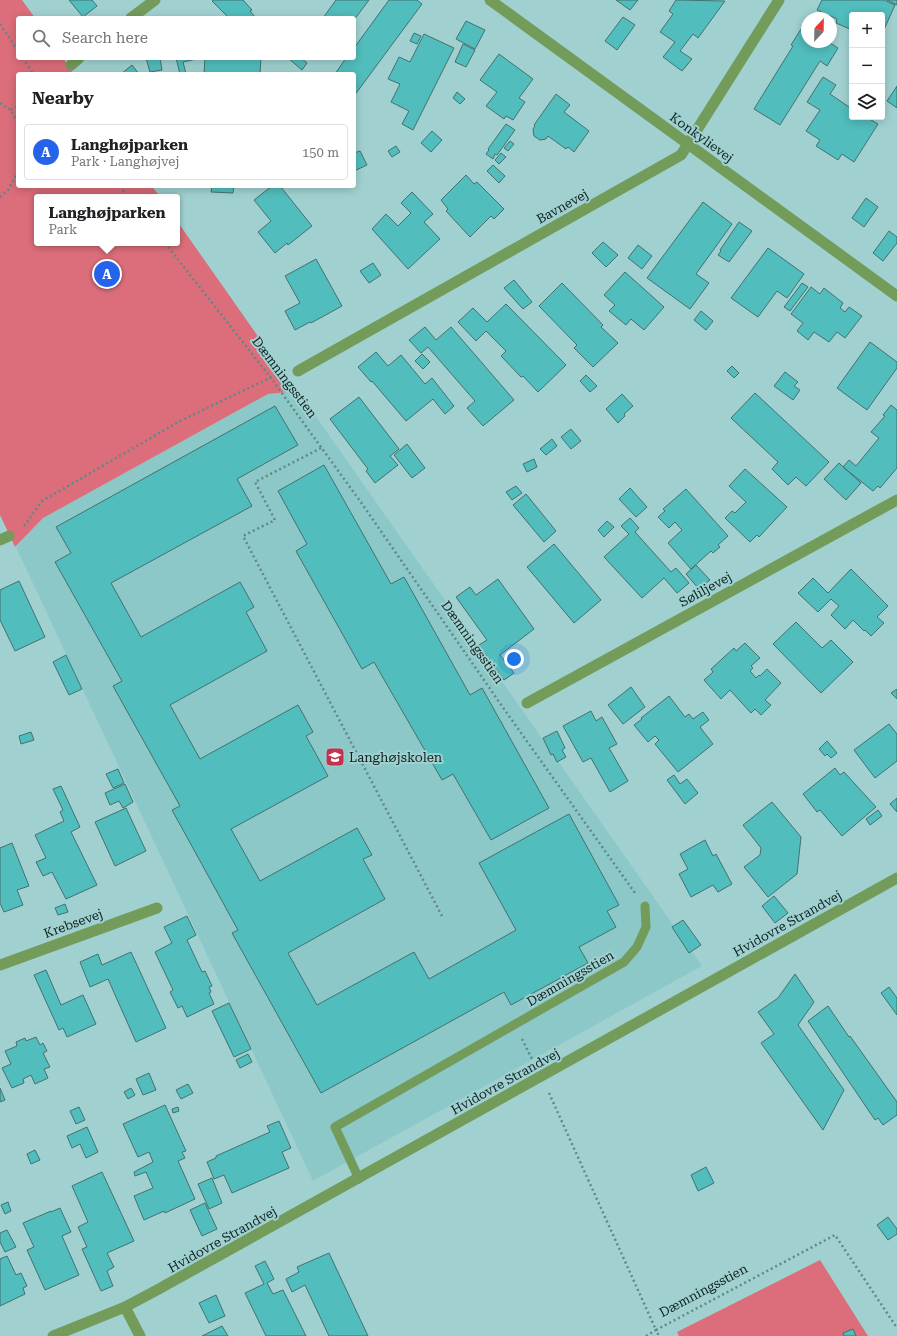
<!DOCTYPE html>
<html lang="en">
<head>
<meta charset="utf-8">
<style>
	body { margin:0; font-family:"Roboto Serif",serif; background:#f6f6f6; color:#202124 }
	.controls { position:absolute; right:12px; top:12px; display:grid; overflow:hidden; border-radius:4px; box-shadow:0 2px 10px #0003 }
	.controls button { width:36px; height:36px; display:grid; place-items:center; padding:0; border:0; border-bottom:1px solid #e0e0e0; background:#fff; color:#202124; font:20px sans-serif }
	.compass { position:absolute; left:801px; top:12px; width:36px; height:36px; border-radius:50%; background:#fff; box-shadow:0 2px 10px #0003; rotate:22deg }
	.you { position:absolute; left:514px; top:659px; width:14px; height:14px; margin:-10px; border:3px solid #fff; border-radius:50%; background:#1a73e8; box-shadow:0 0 0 6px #1a73e833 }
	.badge { display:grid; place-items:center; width:26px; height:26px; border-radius:50%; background:#2563eb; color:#fff; font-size:13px; font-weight:700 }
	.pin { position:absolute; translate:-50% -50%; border:2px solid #fff; box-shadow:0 1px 4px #0006 }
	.popup { position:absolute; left:34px; top:194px; width:146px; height:52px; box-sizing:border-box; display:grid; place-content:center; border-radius:4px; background:#fff; filter:drop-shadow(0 1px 3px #0005); font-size:13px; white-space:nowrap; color:#757577 }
	.popup b { font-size:15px; color:#202124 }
	.popup::after { content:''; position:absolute; left:50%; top:100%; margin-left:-8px; border:8px solid transparent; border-top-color:#fff }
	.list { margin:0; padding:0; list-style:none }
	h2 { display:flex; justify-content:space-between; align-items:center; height:52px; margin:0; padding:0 16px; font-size:17px }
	h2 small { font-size:13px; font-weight:400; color:#757577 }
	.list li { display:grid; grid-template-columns:26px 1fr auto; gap:12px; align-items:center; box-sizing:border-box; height:56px; margin:0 8px 8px; padding:0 8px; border:1px solid #e0e0e0; border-radius:4px }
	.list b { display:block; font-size:15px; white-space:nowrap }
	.list p { margin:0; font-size:13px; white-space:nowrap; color:#757577 }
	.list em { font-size:13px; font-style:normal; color:#757577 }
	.icon { flex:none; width:22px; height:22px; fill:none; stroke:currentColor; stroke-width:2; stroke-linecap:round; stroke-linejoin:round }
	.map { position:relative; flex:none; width:897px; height:1336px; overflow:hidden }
	.search { position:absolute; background:#fff; box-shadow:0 2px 10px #0003; left:16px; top:16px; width:340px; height:44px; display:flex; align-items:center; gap:10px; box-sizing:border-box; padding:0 14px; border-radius:4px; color:#757577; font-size:15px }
	.panel { position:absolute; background:#fff; box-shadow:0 2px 10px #0003; left:16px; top:72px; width:340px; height:116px; border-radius:4px }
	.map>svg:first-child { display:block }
	.built { fill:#8cc8c7 }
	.green { fill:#db6e7a }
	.building { fill:#51bdbc; stroke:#437170 }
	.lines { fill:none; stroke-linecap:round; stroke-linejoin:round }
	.path { stroke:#628786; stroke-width:2.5; stroke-dasharray:2 3; stroke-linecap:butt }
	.service { stroke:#739b5a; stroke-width:9 }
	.minor { stroke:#739b5a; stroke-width:11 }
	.labels { text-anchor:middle; stroke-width:4; stroke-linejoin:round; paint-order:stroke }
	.street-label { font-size:13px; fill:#0e2221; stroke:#a0d1d0 }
	.poi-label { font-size:13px; fill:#0e2221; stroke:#a0d1d0; text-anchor:start }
</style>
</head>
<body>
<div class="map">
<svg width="897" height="1336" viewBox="0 0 897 1336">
	<rect width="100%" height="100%" fill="#a0d1d0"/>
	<path class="built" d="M298,391L702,966L313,1181L16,547L43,518L268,394Z"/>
	<path class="green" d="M0,0H22L35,18H18V58H63L74,74H18V186H152L160,197H37V243H177V221L276,362L298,391L268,394L43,518L15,547L0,515Z
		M820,1260L868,1336H679L677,1332Z"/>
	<path class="building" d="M69,0H92L97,6L83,17Z
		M214,0H243L252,10L250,11L256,18H221V17L229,18L212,1Z
		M336,0H369L354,20V18H323Z
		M389,0H417L422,4L354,96V74H335L346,58H354V48Z
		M616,0H638L630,10Z
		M676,0L725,1L698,38L693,34L680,51L692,59L682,71L663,57L675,42L660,32L673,14L669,11Z
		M822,0H884L895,5L882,34V15H852V30L836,23L837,19L817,10Z
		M887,0H897V5Z
		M623,17L635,25L617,50L605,41Z
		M466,21L485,30L475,49L456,39Z
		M803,26L807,28V42H829L838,48L827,66L820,61L780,125L754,109L793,46L791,45Z
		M414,33L421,36L417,44L410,41Z
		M424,34L454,48L413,130L402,124L409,111L391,102L400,84L388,79L399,57L410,62Z
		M463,44L475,50L466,67L455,62Z
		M499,54L533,79L519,98L525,102L513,120L506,116L504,119L486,106L497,92L480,80Z
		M146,58H160L162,70L150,72Z
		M176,58H201L183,62L186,74H180Z
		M205,58H261L260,74L204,73Z
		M288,58H301L307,63L302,70Z
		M132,65L139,74H121Z
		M823,77L836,85L830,94L852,109V117H866L878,124L854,162L842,154L838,160L816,146L820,140L806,131L820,110L807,102Z
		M897,86V108L887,101Z
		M457,92L465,99L460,104L453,98Z
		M556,94L570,105L564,112L589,131L574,152L568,147L566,149L548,136L546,139L540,140L534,136L533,129L535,126L534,125Z
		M506,124L515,130L497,155L495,154L493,159L486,154L489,150L488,149Z
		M432,131L442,140L431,152L421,143Z
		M510,141L514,144L508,151L504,148Z
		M396,146L400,152L392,157L388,151Z
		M360,151L367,165L354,171V153Z
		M501,153L506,157L499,164L495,160Z
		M493,165L505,176L499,183L487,171Z
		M466,175L474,184L477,182L504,209L494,219L491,216L470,237L446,211L448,209L441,200Z
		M212,186H234L233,193L211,192Z
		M272,186H280L312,226L288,245L287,243L275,253L258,232L271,221L254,200Z
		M412,192L433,214L424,222L440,239L408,269L372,229L386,214L398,226L411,213L401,203Z
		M866,198L878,207L864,227L852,218Z
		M703,202L732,224L696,274L709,283L690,309L647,278Z
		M739,222L752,231L729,262L718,255L721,251L720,250Z
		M889,231L897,237V243L883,261L873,253Z
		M603,242L618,255L606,267L592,253Z
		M638,245L652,256L642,269L628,258Z
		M768,248L804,274L787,298L777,291L758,317L731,298Z
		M316,259L342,306L311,323L310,322L295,330L285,311L300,303L285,276Z
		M373,263L381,275L369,283L360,271Z
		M625,272L664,307L644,330L631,319L626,325L609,311L615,305L604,295Z
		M514,280L532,302L523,309L504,288Z
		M562,283L603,325L601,327L618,343L593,367L574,348L577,345L539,306Z
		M802,283L808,287L790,311L784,307Z
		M811,287L820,294L824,288L843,303L840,308L845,312L849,307L862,316L845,338L837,332L829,342L814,332L808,340L797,331L803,323L791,314Z
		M506,304L566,365L538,392L523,376L521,377L501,356L506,351L486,331L476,341L458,322L473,308L487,322Z
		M701,311L713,321L706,330L694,320Z
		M425,327L436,340L451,327L514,400L483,426L467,408L475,401L428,347L421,353L409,340Z
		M870,342L897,362V368L867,410L837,388Z
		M376,352L388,366L401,355L425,384L432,378L454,406L445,414L433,399L406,421L372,381L371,382L358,367Z
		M422,354L430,362L423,369L415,361Z
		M732,366L739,373L734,378L727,371Z
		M785,372L798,382L794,386L800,390L793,400L774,386Z
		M586,375L597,386L590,392L580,381Z
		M755,393L829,462L806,486L796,477L788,485L772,469L778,462L731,418Z
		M622,394L633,406L624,414L625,416L618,423L606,409Z
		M359,397L399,449L390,456L398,465L375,483L366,471L368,469L330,419Z
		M891,405L897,410V468L880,488L878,486L873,491L843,467L849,460L856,466L879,438L871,432L885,416L883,415Z
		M275,406L298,445L237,479L252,506L111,583L141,637L240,582L254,607L246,612L267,651L170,705L200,759L298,705L313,732L306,736L328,776L231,829L260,881L357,828L372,855L363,859L385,899L288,953L317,1005L414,952L429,979L516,930L479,863L569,814L619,905L607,911L616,927L579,947L588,963L511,1005L504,992L321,1093L232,933L238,930L172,810L180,806L113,686L122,681L55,562L71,553L56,527Z
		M571,429L581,441L571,449L561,437Z
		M552,439L557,446L546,455L540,449Z
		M407,444L425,468L412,478L394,455Z
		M534,459L537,467L527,472L523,464Z
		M839,463L861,483L846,500L824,479Z
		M324,465L391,584L404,577L470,695L482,688L549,808L491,840L453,774L442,780L374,662L362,669L296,551L307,544L278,491Z
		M745,469L787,507L759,537L757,535L750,542L725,518L732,511L735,513L746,502L729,486Z
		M516,486L522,493L512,500L506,492Z
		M630,488L647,507L636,517L619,499Z
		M686,489L728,536L718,545L720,547L713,553L711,551L691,569L668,543L682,530L675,522L669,528L658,517L665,511L663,509Z
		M526,494L556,531L544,542L513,505Z
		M630,518L639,528L635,532L671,572L676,568L689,583L677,593L664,578L642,598L604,557L629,534L621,526Z
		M607,521L614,527L604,537L598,530Z
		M554,544L601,600L574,623L527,567Z
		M696,565L710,580L699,589L686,574Z
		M851,569L888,606L877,617L884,623L871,636L865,630L864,631L853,620L845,629L831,615L839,606L831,599L818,612L798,593L813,578L828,593Z
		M498,579L534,629L500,655L514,673L504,680L479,645L487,640L456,597L470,587L476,595Z
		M19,581L45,637L15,651L0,620V590Z
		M796,622L822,648L831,640L853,662L821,693L773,644Z
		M745,643L760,658L751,666L753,668L750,671L756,678L759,675L760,676L767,669L781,683L765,700L771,705L761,715L755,709L751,713L730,690L721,699L704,680L713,672L711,669L734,648L736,651Z
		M66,655L82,689L69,695L53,662Z
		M631,687L645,707L623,724L608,705Z
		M897,689V699L891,693Z
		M669,696L685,717L689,714L693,719L703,712L709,720L700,727L713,744L678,772L655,744L659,740L655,736L648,742L634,725L642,719L641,718Z
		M591,711L596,721L602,717L617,744L609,748L628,781L610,792L591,758L583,762L563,726Z
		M889,724L897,734V761L875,778L854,750Z
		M557,731L565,748L562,750L566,757L557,762L553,754L551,755L543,738Z
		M31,732L34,740L21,744L19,736Z
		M827,741L837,753L831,758L827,754L825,756L819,749Z
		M835,768L840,775L844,772L876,807L842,836L820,810L817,812L803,794Z
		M118,769L124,783L113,788L106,774Z
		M674,775L680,784L687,779L698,793L685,804L667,780Z
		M125,784L133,802L123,808L119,801L110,805L105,793Z
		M61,786L80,827L71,832L97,885L66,899L52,872L43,876L36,862L46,858L35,835L64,821L60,812L63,810L53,789Z
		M897,798V812L890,804Z
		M772,802L801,837L797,874L768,897L744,867L760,855L761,848L743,825Z
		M126,808L146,851L115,866L95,822Z
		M878,810L882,816L870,825L866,819Z
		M705,840L713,856L716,854L732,884L718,892L713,885L691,897L679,874L688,869L680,854Z
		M12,843L29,886L17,890L23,905L4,912L0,903V848Z
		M774,896L788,913L775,923L762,906Z
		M65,904L68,912L58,915L55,908Z
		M187,916L196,935L187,940L202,972L205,971L212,986L209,987L211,992L209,993L214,1004L187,1017L182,1006L178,1008L170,992L173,990L155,952L172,943L164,927Z
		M683,920L701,945L689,953L672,927Z
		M131,952L166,1028L136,1042L108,979L90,987L80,962L98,954L102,965Z
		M46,970L61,1005L83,995L96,1024L67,1037L63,1028L59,1030L34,975Z
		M795,974L814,1002L798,1025L844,1090L823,1130L761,1043L774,1034L758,1012L778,998Z
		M889,987L897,998V1015L881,993Z
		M229,1003L251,1049L234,1057L212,1011Z
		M828,1006L849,1037L850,1036L897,1102V1115L883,1125L878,1118L875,1120L808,1021Z
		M36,1037L40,1045L43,1043L47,1051L43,1053L50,1067L44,1069L48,1078L35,1084L31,1075L23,1079L24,1083L12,1088L2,1068L11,1064L5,1051L17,1046L16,1042L25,1038L26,1041Z
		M248,1054L252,1062L240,1068L236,1060Z
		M149,1073L156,1090L143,1095L136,1079Z
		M188,1084L193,1093L181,1099L176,1090Z
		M0,1088L5,1100L0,1102Z
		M131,1088L135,1095L128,1099L124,1092Z
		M165,1105L186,1151L182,1152L185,1158L178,1161L195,1199L165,1213L164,1211L144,1220L134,1196L153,1188L146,1172L135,1176L134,1172L153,1162L149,1152L138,1157L123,1124Z
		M79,1107L85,1120L76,1124L70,1111Z
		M178,1107L179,1111L173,1113L172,1109Z
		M279,1121L291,1148L282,1152L289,1168L232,1193L224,1175L214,1179L207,1162L216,1158V1156L270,1132L267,1126Z
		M87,1127L98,1152L86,1158L80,1144L72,1148L67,1136Z
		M35,1150L40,1160L31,1164L27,1154Z
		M706,1167L714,1183L698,1191L691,1175Z
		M102,1172L134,1241L107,1253L114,1267L107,1271L113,1286L101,1291L82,1249L87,1247L78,1227L88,1222L72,1186Z
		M212,1178L222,1203L209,1209L198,1184Z
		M8,1202L11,1211L5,1214L1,1205Z
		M205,1203L217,1229L202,1236L190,1210Z
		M60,1208L71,1232L62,1236L79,1275L45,1290L27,1250L34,1247L23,1223L51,1211V1212Z
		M888,1217L897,1229V1234L888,1240L877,1225Z
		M7,1230L16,1247L5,1252L0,1242V1233Z
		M329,1253L368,1336H329L305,1285L292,1292L286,1279L299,1272L297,1267Z
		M7,1256L16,1275L21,1273L27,1286L23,1288L25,1294L0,1306V1259Z
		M265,1261L274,1279L267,1283L273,1294L283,1290L306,1336H266L245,1293L264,1284L255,1266Z
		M216,1295L225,1316L209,1323L199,1303Z
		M222,1326L228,1336H202Z
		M853,1329L856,1336H844L843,1333Z"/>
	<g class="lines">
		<path class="path" d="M0,24L18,51
			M23,58L33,74
			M0,103L11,110L18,124
			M11,110L18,106
			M120,186L128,197
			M0,197L8,190L18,172
			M165,243L271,378L360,501L504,709L635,893
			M321,448L255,482L275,520L243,536L442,916
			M24,526L42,501L180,421L280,373L281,375
			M522,1039L533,1061
			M549,1093L656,1330L835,1235L897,1328
			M646,1336L656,1330L659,1336"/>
		<path class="service" d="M359,1179L335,1127L624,962L637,947L646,927L645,906"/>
		<path class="minor" d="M490,0L897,296
			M131,18L155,0
			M71,65L79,58
			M298,371L681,155L779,0
			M0,540L9,536
			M527,703L897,500
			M0,965L157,908
			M125,1307L140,1336
			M53,1336L125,1307L157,1290L897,878"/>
	</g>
	<defs>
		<g id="school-square" transform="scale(1)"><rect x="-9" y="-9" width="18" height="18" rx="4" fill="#c2324f" stroke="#a0d1d0"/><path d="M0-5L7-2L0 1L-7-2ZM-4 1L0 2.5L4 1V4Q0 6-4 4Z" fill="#fff"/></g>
	</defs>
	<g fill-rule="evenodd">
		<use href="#school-square" x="335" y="757"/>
	</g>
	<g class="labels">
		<g class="street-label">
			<text transform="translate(702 137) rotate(36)" y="5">Konkylievej</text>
			<text transform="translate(562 206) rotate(-29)" y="5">Bavnevej</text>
			<text transform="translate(285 377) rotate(53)" y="5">Dæmningsstien</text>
			<text transform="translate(705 589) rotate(-29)" y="5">Søliljevej</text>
			<text transform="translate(473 642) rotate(55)" y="5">Dæmningsstien</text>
			<text transform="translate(73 923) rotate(-20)" y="5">Krebsevej</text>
			<text transform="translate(787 923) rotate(-29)" y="5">Hvidovre Strandvej</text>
			<text transform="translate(570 978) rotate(-30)" y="5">Dæmningsstien</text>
			<text transform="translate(505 1081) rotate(-29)" y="5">Hvidovre Strandvej</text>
			<text transform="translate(222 1239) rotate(-29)" y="5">Hvidovre Strandvej</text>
			<text transform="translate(703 1290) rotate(-28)" y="5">Dæmningsstien</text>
		</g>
		<g class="poi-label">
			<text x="349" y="762">Langhøjskolen</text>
		</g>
	</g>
</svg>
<div class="controls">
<button>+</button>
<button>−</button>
<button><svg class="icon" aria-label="layers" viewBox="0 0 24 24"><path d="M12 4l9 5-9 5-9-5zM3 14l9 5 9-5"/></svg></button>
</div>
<svg class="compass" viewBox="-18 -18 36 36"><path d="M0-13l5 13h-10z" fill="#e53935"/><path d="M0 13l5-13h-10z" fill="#757577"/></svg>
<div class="you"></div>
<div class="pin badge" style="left:107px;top:274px">A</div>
<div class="popup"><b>Langhøjparken</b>Park</div>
<div class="search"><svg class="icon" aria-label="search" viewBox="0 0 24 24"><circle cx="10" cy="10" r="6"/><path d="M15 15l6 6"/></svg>Search here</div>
<section class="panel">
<h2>Nearby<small></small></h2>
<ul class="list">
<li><span class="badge">A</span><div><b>Langhøjparken</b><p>Park · Langhøjvej</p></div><em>150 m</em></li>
</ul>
</section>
</div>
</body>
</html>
